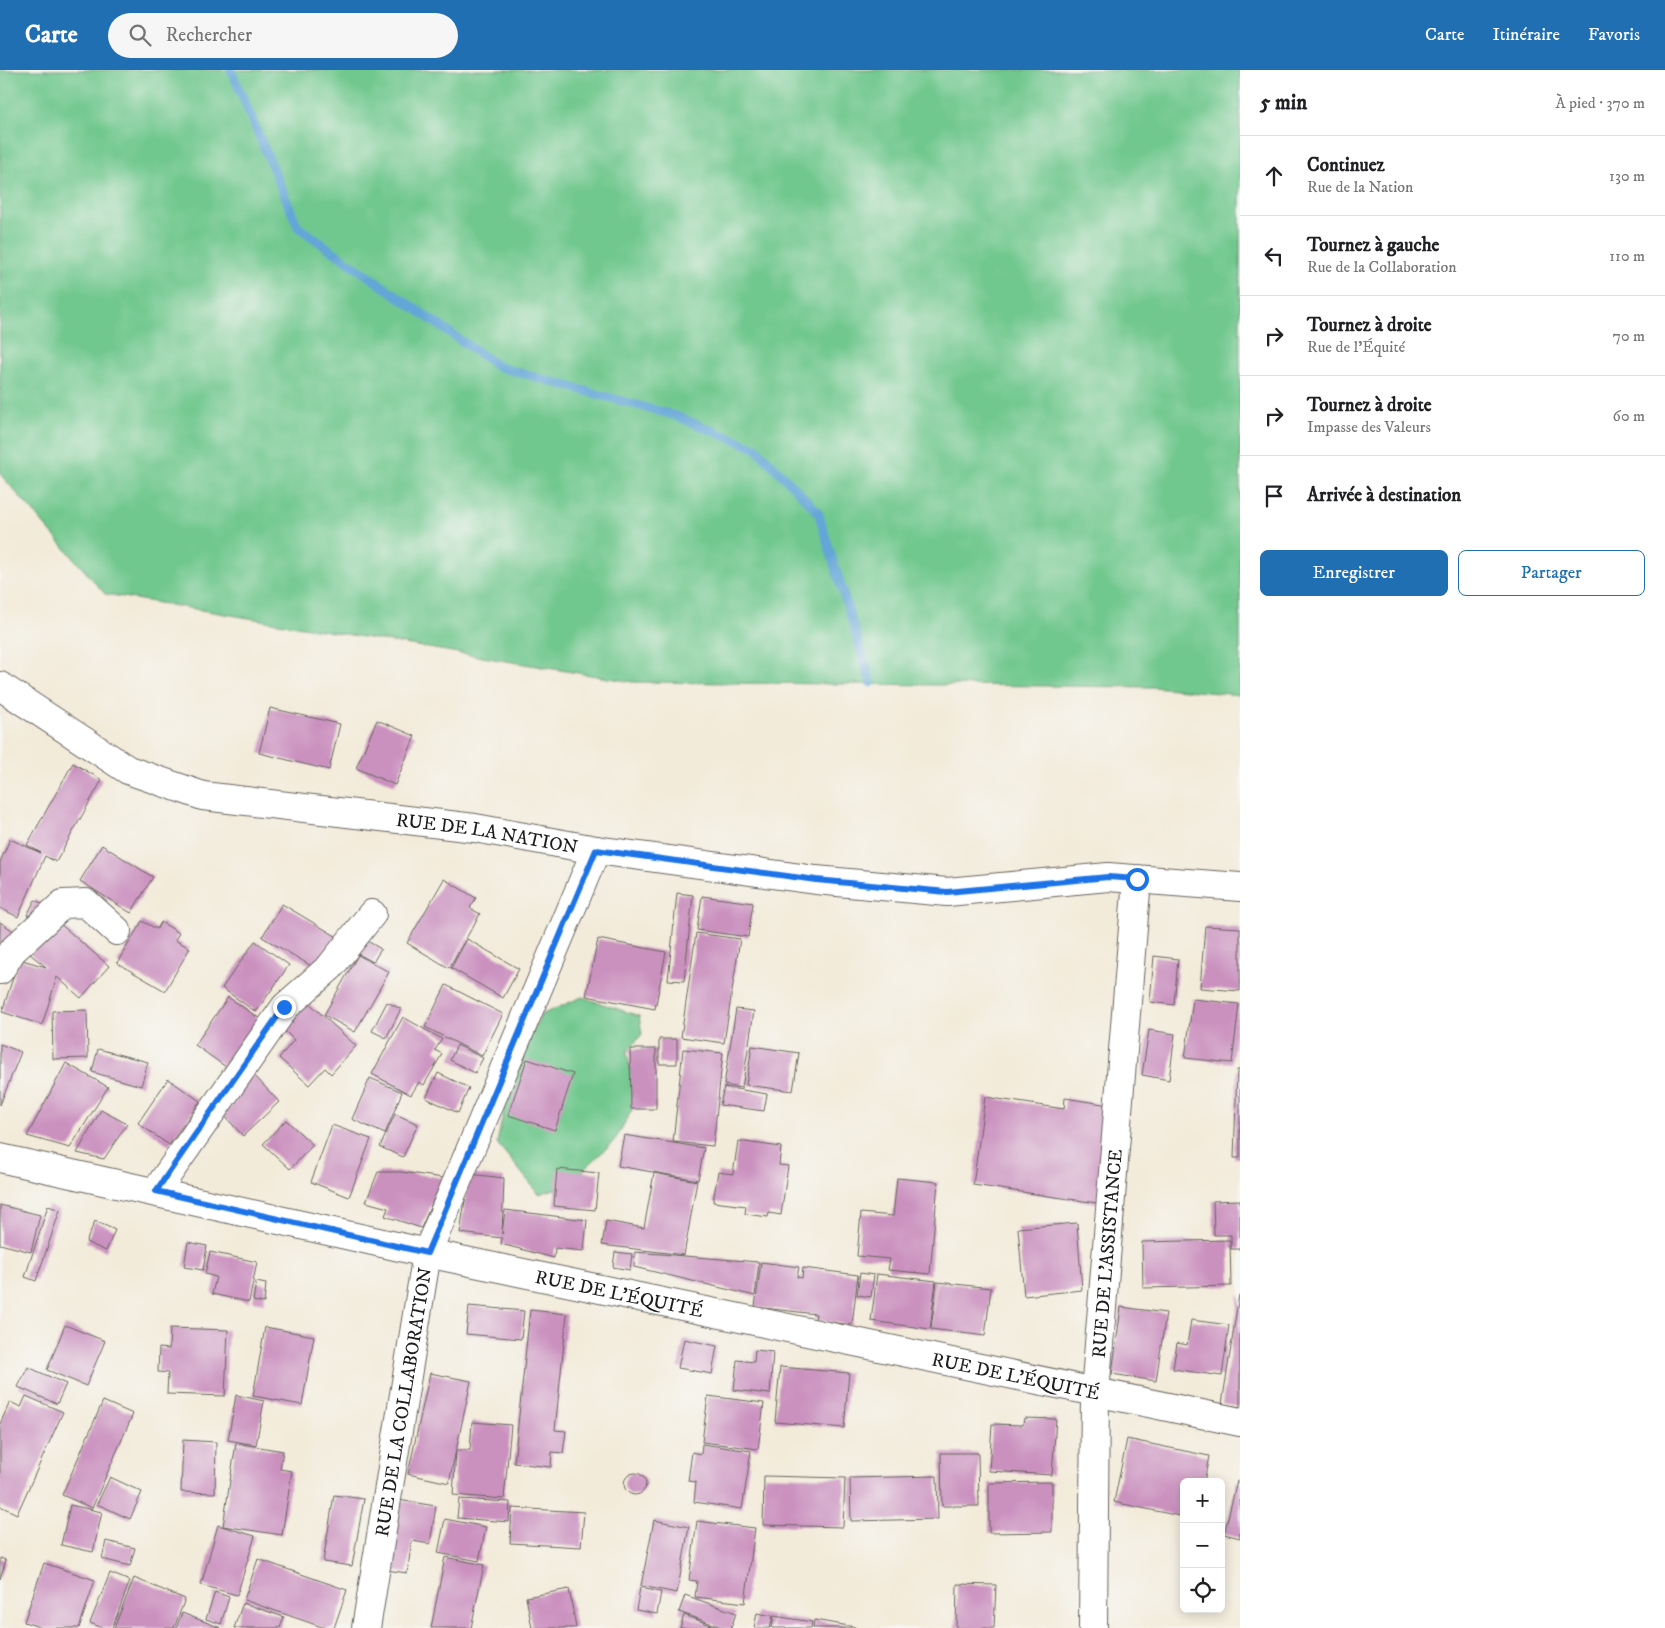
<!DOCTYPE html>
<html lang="fr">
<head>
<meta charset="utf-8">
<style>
	body { margin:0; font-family:"IM FELL DW Pica",serif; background:#f6f6f6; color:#202124 }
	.controls { position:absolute; right:15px; bottom:15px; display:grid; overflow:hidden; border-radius:8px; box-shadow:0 2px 12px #0003 }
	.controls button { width:45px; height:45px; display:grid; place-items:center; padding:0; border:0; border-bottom:1px solid #e0e0e0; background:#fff; color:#202124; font:25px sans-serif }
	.stop { position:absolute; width:15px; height:15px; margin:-11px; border:4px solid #1a73e8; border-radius:50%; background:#fff }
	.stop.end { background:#1a73e8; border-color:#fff; box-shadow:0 1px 5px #0008 }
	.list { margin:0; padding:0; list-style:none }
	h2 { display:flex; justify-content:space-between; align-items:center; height:65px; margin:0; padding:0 20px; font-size:21px }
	h2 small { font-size:16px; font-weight:400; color:#757577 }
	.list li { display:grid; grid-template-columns:32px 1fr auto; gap:15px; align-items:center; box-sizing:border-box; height:80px; padding:0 20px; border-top:1px solid #e0e0e0 }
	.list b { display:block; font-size:19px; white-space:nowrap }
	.list p { margin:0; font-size:16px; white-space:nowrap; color:#757577 }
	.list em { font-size:16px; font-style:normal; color:#757577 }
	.actions { display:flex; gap:10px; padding:15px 20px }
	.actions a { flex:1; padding:11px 0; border:1px solid #1f6fb2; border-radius:8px; text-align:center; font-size:18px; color:#1f6fb2 }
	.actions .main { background:#1f6fb2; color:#fff }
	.icon { flex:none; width:28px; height:28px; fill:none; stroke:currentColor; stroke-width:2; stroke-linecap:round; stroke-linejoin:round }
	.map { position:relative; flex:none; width:1240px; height:1558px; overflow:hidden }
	header { display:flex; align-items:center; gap:30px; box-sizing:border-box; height:70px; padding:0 25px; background:#1f6fb2; color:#fff }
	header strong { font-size:24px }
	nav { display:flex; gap:28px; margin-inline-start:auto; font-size:18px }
	.search { width:350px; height:45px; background:#f6f6f6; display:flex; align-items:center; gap:12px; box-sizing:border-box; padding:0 18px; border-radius:28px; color:#757577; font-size:19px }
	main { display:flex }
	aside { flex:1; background:#fff }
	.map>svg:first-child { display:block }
	.green { fill:#71c88e; stroke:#467255 }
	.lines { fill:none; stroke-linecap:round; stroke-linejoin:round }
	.stream { stroke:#63a6d7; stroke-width:9 }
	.building { fill:#ca91bf }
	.minor-casing { stroke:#67645e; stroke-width:30 }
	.minor { stroke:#fff; stroke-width:28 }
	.route { stroke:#1a73e8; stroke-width:6 }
	.labels { text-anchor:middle; stroke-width:4.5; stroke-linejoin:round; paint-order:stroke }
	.street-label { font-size:19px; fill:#1c1c1c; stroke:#f6f6f2 }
</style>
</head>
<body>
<header>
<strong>Carte</strong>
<div class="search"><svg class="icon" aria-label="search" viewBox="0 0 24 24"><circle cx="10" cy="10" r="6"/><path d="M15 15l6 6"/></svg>Rechercher</div>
<nav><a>Carte</a><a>Itinéraire</a><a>Favoris</a></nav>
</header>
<main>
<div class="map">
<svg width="1240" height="1558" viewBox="0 0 1240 1558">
	<rect width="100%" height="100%" fill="#f6f6f2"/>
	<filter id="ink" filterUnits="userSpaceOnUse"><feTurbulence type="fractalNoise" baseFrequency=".02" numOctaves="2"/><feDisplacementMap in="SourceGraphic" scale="10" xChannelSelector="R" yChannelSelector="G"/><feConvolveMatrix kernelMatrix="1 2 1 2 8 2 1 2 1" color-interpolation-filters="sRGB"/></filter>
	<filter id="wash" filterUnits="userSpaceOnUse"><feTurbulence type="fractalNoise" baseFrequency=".0096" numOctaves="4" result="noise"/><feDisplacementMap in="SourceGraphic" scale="20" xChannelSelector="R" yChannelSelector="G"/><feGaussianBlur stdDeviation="1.12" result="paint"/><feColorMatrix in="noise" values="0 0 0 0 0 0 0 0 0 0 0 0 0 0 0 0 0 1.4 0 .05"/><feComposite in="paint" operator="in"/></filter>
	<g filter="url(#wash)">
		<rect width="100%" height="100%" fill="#f3ebda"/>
		<path class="green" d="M0,0H1240V625L1153,617L632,612L105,524L0,404Z
			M582,927L639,946L642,964L627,982L636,1033L615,1070L568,1115L539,1124L497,1073L511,1004L541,945Z"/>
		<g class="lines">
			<path class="stream" d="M231,0L298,157L499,297L673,345L756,378L818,442L871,613"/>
		</g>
		<g id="blocks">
			<path class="building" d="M270,638L340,654L329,700L259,683Z
				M377,650L415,666L395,715L356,698Z
				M73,693L102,710L56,792L45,786L18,847L0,838V792L10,769L41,783L27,775Z
				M102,775L153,807L131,843L80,811Z
				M444,809L476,828L470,838L480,844L449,898L407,873Z
				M677,823L693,825L684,911L668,910Z
				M702,826L753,833L748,867L697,860Z
				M35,830L48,836L39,852L27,845Z
				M282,834L339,868L320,901L262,867Z
				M142,851L157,859L161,852L179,863L175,870L190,878L165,921L117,893Z
				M0,852L18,864L0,891Z
				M58,852L109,896L81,928L57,907L42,955L2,942L19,889L46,897L30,884Z
				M1205,856L1240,858V921L1200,918Z
				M696,863L740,869L724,973L681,967Z
				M359,866L381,879L373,892L351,880Z
				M467,869L519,899L503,928L451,898Z
				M598,869L666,882L655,939L586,926Z
				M255,871L289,895L256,942L222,918Z
				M358,885L389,902L355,962L324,945Z
				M1154,886L1178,889L1174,935L1150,932Z
				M446,915L503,944L482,986L425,957Z
				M228,927L260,949L226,997L195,975Z
				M1193,929L1239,934L1232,993L1185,988Z
				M307,931L356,976L331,1004L325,998L309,1015L279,988L294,970L282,958Z
				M387,932L401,939L386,968L372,961Z
				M736,939L754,941L742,1018L724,1015Z
				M87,940L88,988L53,989L52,941Z
				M403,947L442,969L435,980L442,984L424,1015L419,1012L411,1025L372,1004Z
				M1149,960L1175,964L1169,1010L1142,1005Z
				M659,969H677V994H659Z
				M0,974L21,982L0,1035Z
				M457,975L483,988L475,1003L450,990Z
				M752,976L799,983L793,1021L746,1015Z
				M98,979L148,992L141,1016L92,1002Z
				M630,979H656V1039H631Z
				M683,979L723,983L713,1076L673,1072Z
				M527,989L573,1004L555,1060L508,1045Z
				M66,993L108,1017L70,1078L27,1066Z
				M1237,1000H1240V1088H1234Z
				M438,1003L469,1018L458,1043L426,1028Z
				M253,1004L279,1032L243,1066L223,1044L237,1030L231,1024Z
				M370,1008L402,1022L385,1064L352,1049Z
				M168,1009L200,1031L169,1075L138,1053Z
				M724,1017L767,1024L764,1041L720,1035Z
				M985,1027L1064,1039L1065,1028L1109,1035L1097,1133L973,1115Z
				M101,1040L127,1054L104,1089L77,1083Z
				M395,1044L418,1054L403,1087L380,1077Z
				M286,1050L313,1075L290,1099L263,1074Z
				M332,1055L371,1069L349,1127L311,1112Z
				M624,1065L704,1078L698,1110L618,1096Z
				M738,1071L781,1077L779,1095L788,1096L781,1145L769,1143L768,1147L745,1144L746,1136L713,1132L718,1102L733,1104Z
				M557,1099L599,1103L595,1140L554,1136Z
				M378,1102H402L443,1108L421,1158L385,1146L388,1138L366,1132Z
				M654,1103L697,1111L684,1185L602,1175L606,1151L644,1158Z
				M469,1104L504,1108L502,1164L505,1140L587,1150L584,1181L555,1178L554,1188L501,1174L502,1168L460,1163Z
				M897,1108L938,1112L930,1204L888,1200L890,1189L857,1186L861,1143L893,1146Z
				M1240,1130V1179H1231V1165H1214L1213,1131Z
				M0,1135L40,1145L31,1182L0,1174Z
				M48,1136L60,1140L36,1211L25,1207Z
				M95,1151L115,1160L106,1181L86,1172Z
				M1077,1153L1082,1220L1024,1226L1018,1158Z
				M1230,1170L1231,1216L1143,1218L1142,1172Z
				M188,1172L207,1176L203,1200L184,1197Z
				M210,1182L257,1192L249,1232L212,1224L216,1207L205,1204Z
				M615,1182L632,1184L630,1200L613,1197Z
				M635,1182L759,1192L755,1226L634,1197Z
				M761,1192L799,1197L797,1207L802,1208L803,1198L858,1205L852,1255L815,1250L816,1244L755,1237Z
				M860,1203L874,1205L871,1227L857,1225Z
				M877,1204L936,1211L930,1259L871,1251Z
				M256,1212L266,1214L264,1233L253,1231Z
				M937,1212L991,1218L985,1266L931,1259Z
				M1239,1225H1240V1337L1222,1334Z
				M469,1236L524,1241L521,1269L466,1264Z
				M1121,1237L1166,1243L1156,1311L1112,1304Z
				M530,1240L567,1244L555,1360L566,1361L563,1383L552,1382L551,1397L514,1393Z
				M1191,1250L1229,1255L1222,1306L1173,1299L1177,1273L1187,1275Z
				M65,1255L105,1271L86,1316L47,1300Z
				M265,1257L314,1266L302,1335L253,1326Z
				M170,1258L228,1260L225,1326L167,1324L168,1303L158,1302L159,1278L169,1279Z
				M684,1269L717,1276L712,1304L678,1298Z
				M755,1280L773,1282L770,1324L734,1320L737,1290L754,1292Z
				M28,1297L66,1314L57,1334L18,1317Z
				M780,1297L849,1303L844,1358L775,1352Z
				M430,1303L471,1311L449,1413L408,1404Z
				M236,1325L264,1331L256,1375L228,1370Z
				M26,1326L63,1342L17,1444L0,1436V1354L10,1332L21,1337Z
				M708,1326L764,1333L758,1379L702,1372Z
				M103,1331L133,1344L92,1438L62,1425Z
				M1024,1348L1056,1349L1052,1405L989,1401L992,1354L1023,1355Z
				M472,1352L511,1355L504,1429L453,1425L456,1380H470Z
				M1127,1369L1209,1386L1204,1412H1184V1447L1114,1432Z
				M183,1370L216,1372L215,1423L181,1422Z
				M236,1373L283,1381L280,1399L292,1401L282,1465L223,1456Z
				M702,1374L751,1381L742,1439L694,1432L696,1412L688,1411L692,1382L701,1384Z
				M941,1383H978L979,1436H942Z
				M624 1414a11 11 0 1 1 22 0a11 11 0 1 1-22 0Z
				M764,1406L845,1408L843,1457L763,1455Z
				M937,1406L938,1449L851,1451L850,1408Z
				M110,1407L142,1422L130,1449L97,1434Z
				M1237,1411L1240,1412V1468L1224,1464Z
				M1052,1412V1462L989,1463V1413Z
				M334,1425L364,1429L352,1496L323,1492Z
				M459,1429L510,1432L509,1452L457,1448Z
				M398,1430L436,1436L430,1474L412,1471L407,1503L386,1500Z
				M70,1435L102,1442L93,1482L61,1475Z
				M512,1438L584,1442L581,1477L510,1473Z
				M445,1449L486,1457L479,1491L438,1483Z
				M654,1450L689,1457L677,1523L641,1516Z
				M697,1451L755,1458L745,1533L695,1527L697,1511L689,1510Z
				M218,1455L255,1466L237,1525L201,1515Z
				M106,1471L135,1478L130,1496L102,1489Z
				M445,1487L484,1495L471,1558H431Z
				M0,1488L6,1490L0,1509Z
				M258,1489L347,1520L334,1558H325L244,1530Z
				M44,1493L95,1510L79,1558H42L24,1552Z
				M110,1503L130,1511L112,1558H103L90,1553Z
				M134,1508L185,1529L174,1558H114Z
				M957,1514L996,1515L994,1558H956Z
				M640,1518L661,1522L657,1544L636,1540Z
				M569,1519L576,1558H532L526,1527Z
				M215,1522L229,1527L221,1554L206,1549Z
				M685,1525L736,1543L731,1558H724L679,1542Z
				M243,1533L284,1547L280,1558H234Z
				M182,1543L221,1558H176Z
				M757,1543L773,1546L770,1558H754Z
				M684,1545L719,1558H680Z
				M774,1546L812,1552L811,1558H772Z
				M814,1550L855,1557V1558H813Z"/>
		</g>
	</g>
	<g filter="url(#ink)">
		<use href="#blocks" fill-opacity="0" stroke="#67645e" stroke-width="1"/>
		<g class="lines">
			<g class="minor-casing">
				<g id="minor">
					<path id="s1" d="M0,616L128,700L203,726L475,758L596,780L816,810L947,822L1108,807L1240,817"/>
					<path d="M0,900L12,881L63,834L86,833L117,861"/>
					<path id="s2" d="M0,1088L427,1183L1240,1352"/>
					<path d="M156,1121L285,937L330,897L372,844"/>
					<path id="s3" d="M366,1558L427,1183L596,780"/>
					<path id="s4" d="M1093,1558L1095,1323L1137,809"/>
				</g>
			</g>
			<use href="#minor" class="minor"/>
		</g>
	</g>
	<g class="lines" filter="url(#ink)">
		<path class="route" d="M284,937L156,1121L427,1183L596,780L816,810L947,822L1108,807L1137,809"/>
	</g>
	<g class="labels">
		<g class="street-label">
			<text dy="7" stroke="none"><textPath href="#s1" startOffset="519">RUE DE LA NATION</textPath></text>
			<text dy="7" stroke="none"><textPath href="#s4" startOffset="375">RUE DE L'ASSISTANCE</textPath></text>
			<text dy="7" stroke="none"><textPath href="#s2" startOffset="634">RUE DE L'ÉQUITÉ</textPath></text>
			<text dy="7" stroke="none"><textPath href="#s2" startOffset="1039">RUE DE L'ÉQUITÉ</textPath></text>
			<text dy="7" stroke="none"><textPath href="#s3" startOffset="229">RUE DE LA COLLABORATION</textPath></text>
		</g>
	</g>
</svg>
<div class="controls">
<button>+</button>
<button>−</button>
<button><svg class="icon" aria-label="locate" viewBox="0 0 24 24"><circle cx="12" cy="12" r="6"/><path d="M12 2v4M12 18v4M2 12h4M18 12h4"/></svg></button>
</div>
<div class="stop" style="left:1137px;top:809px"></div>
<div class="stop end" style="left:284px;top:937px"></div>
</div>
<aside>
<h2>5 min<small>À pied · 370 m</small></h2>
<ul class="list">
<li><svg class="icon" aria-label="ahead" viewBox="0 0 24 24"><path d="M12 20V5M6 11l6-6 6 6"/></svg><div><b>Continuez</b><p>Rue de la Nation</p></div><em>130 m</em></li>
<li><svg class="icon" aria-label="left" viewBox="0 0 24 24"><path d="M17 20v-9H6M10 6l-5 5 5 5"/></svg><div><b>Tournez à gauche</b><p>Rue de la Collaboration</p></div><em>110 m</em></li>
<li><svg class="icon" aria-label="right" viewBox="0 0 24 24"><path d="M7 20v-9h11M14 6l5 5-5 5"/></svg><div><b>Tournez à droite</b><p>Rue de l'Équité</p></div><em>70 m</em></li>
<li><svg class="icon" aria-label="right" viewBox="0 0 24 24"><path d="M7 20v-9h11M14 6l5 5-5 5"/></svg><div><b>Tournez à droite</b><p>Impasse des Valeurs</p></div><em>60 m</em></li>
<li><svg class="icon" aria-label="arrive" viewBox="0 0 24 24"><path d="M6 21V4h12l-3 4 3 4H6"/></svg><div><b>Arrivée à destination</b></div></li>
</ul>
<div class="actions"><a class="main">Enregistrer</a><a>Partager</a></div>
</aside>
</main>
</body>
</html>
